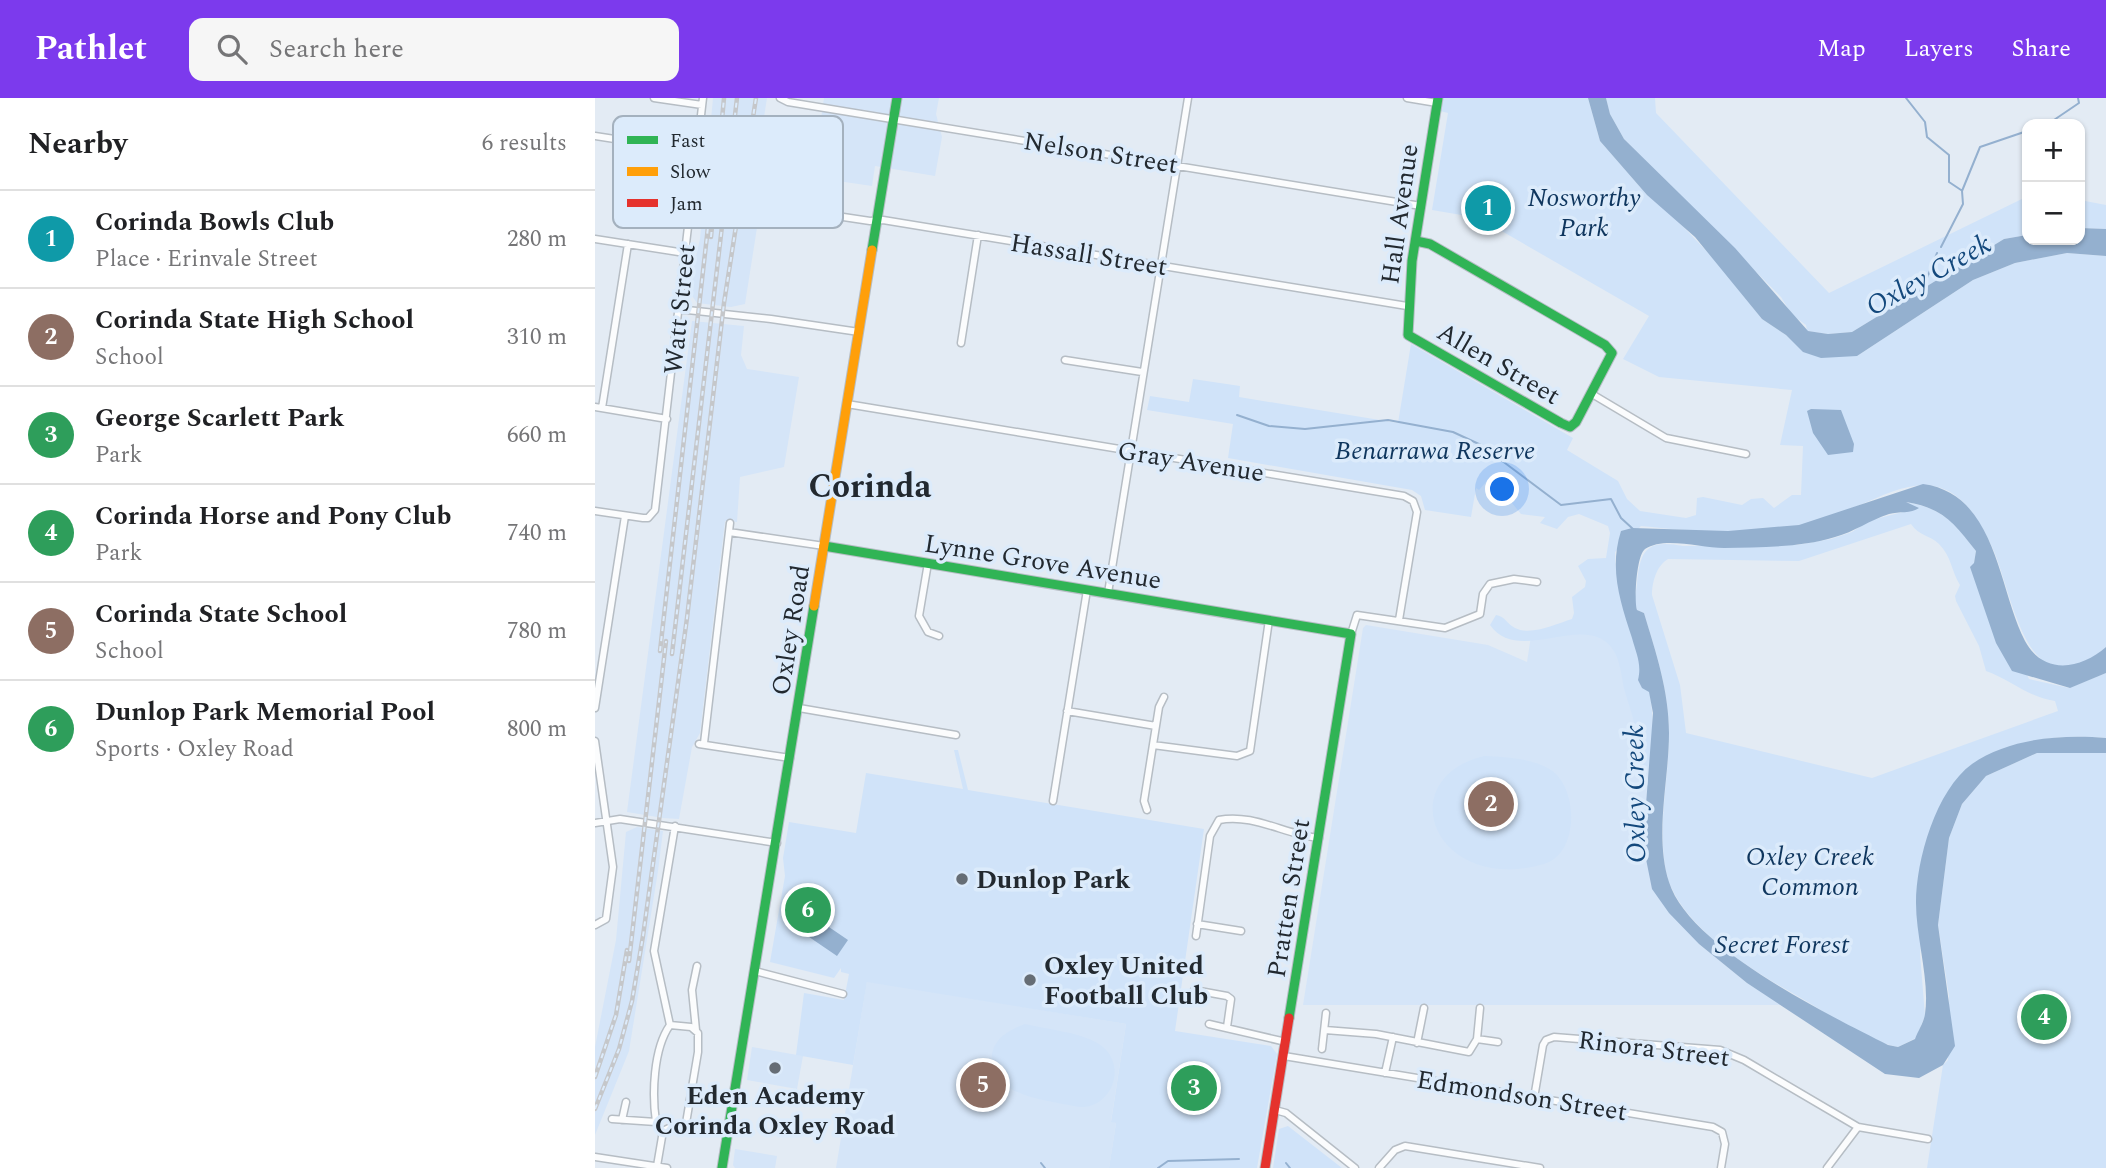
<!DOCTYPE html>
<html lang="en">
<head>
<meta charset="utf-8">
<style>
	body { margin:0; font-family:Spectral,serif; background:#f6f6f6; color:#202124 }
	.controls { position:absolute; right:21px; top:21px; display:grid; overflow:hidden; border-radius:14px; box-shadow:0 2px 5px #0004 }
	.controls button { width:63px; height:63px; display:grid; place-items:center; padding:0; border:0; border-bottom:2px solid #e0e0e0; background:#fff; color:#202124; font:35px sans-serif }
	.you { position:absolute; left:908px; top:392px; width:24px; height:24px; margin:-18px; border:5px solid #fff; border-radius:50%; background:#1a73e8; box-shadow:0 0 0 10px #1a73e833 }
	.badge { display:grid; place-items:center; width:46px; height:46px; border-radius:50%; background:#7c3aed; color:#fff; font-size:23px; font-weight:700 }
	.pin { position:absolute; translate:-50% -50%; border:4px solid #fff; box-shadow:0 2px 7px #0006 }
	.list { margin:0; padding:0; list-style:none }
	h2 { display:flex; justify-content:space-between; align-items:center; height:91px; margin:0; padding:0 28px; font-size:30px }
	h2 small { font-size:23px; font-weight:400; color:#757577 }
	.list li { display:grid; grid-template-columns:46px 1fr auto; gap:21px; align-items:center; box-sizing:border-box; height:98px; padding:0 28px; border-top:2px solid #e0e0e0 }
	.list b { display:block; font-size:26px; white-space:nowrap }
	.list p { margin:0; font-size:23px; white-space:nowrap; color:#757577 }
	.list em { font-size:23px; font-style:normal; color:#757577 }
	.icon { flex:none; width:38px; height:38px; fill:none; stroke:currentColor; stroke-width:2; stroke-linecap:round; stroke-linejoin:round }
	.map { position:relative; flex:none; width:1511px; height:1070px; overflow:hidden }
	header { display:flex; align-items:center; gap:42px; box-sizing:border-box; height:98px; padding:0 35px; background:#7c3aed; color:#fff }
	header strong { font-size:33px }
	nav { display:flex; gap:38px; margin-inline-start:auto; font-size:24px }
	.search { width:490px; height:63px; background:#f6f6f6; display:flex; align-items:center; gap:18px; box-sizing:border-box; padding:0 24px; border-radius:14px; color:#757577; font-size:26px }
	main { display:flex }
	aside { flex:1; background:#fff }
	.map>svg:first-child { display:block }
	.built { fill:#d5e5f8 }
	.green { fill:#d0e3f9; fill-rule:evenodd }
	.water { fill:#94b0cf }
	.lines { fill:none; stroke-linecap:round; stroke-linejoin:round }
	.stream { stroke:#94b0cf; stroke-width:2 }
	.street-casing { stroke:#b6bdc4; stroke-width:9 }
	.fast-casing { stroke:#b6bdc4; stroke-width:11 }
	.slow-casing { stroke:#b6bdc4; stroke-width:11 }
	.jam-casing { stroke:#b6bdc4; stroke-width:11 }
	.street { stroke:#fbfcfd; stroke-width:6 }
	.fast { stroke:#30b455; stroke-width:9 }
	.slow { stroke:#ff9f0a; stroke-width:9 }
	.jam { stroke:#e5322d; stroke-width:9 }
	.rail-casing { stroke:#c5c7ca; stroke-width:4.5 }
	.rail { stroke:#dcebfb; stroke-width:2; stroke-dasharray:5; stroke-linecap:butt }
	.poi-dot { fill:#666d75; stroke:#dcebfb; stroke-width:2.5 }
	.labels { text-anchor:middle; stroke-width:7; stroke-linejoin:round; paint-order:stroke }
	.street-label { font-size:26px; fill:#222930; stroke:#dcebfb }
	.park-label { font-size:26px; font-style:italic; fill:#0f365e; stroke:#dcebfb }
	.poi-label { font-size:26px; font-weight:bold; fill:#222930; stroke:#dcebfb; text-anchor:start }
	.water-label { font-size:28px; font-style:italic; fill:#13487c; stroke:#dcebfb }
	.district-label { font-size:33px; font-weight:bold; fill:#222930; stroke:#dcebfb }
	.key { fill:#dcebfb; stroke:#a4b1be; stroke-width:2 }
	.key-label { font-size:19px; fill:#222930 }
</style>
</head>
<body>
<header>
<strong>Pathlet</strong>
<div class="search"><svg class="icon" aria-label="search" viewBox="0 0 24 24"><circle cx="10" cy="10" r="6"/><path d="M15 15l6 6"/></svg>Search here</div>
<nav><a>Map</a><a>Layers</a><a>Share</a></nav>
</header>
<main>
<aside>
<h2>Nearby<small>6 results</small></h2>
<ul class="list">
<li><span class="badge" style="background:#0f9aa8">1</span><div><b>Corinda Bowls Club</b><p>Place · Erinvale Street</p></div><em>280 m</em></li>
<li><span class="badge" style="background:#8d6e63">2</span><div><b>Corinda State High School</b><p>School</p></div><em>310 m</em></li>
<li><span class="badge" style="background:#2e9e5b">3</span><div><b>George Scarlett Park</b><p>Park</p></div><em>660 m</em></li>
<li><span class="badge" style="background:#2e9e5b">4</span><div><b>Corinda Horse and Pony Club</b><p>Park</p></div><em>740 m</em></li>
<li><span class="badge" style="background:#8d6e63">5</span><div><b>Corinda State School</b><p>School</p></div><em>780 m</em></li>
<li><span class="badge" style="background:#2e9e5b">6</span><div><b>Dunlop Park Memorial Pool</b><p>Sports · Oxley Road</p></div><em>800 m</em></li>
</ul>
</aside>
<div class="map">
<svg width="1511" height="1070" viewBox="0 0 1511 1070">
	<rect width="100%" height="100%" fill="#e3ebf4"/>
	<path class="built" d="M118,0H172L154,114L164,117L150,206L136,209L102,205L93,192L105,141Z
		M229,0H344L341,16L347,39L340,78L280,68L277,88L236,82L237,75L227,74L229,63L220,62Z
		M97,223L149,228L146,257L152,271L204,279L189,369L145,379L142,424L130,423L105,635L97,649L84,721L68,720L32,714Z
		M1031,522L1058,634L1048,746L1104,846L1152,885L1187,907H708L768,530L771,527L893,547L932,564L936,538Z
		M42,729L68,733L63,773L34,953L0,1037V949L21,842L31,734Z
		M272,883L531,926L516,1023L521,1025L514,1070H241Z
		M157,949L208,958L202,991L152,982Z
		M140,1051L182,1058L180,1070H140L138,1067Z"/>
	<path class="green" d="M848,0H993L1005,43L1052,97L1077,117L1119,161L1167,221L1191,237L1208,253L1262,258L1378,182L1420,165L1472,155L1511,158V549C1431,621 1418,493 1397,449C1388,429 1372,401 1351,392C1322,379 1292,396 1265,407C1246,414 1225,423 1205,427C1154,439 1097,433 1046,428L1020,454C1021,505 1045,548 1055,597C1059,621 1058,644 1056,668L1043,669C1046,643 1038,619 1030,594C1027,583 1026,568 1021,557C997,507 925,570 895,527L901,517C910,518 912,526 920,530C936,538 961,526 977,521L979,515L977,499L990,489L991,483L983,468L993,461L1011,460L1015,435L1013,428L984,416L973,419L962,431L945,425L950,419L926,416L902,387L891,384L884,392L881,390L876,419L830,412L826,398L817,392L633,360L638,326L552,312L555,298L594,304L598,281L645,288L644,299L803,325L816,246L978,340L972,352L1023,383L1032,401L1045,413L1091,420L1101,417L1102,400L1108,399L1147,407L1156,401L1168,400L1179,410L1197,397H1206L1208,348L1185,347L1197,292L1064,279L1028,261L1054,218L884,120L837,112L853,15L845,13Z
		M1011,0H1060L1061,15L1234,195L1431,99L1432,137L1409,141L1257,234L1233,236L1212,233L1211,227L1197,217L1186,199L1029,41L1015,16Z
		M1485,102L1511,107V131L1485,130Z
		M1310,404C1348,410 1359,424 1381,453L1379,465L1434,581L1474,590L1511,575V640C1441,634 1365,650 1339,723L1325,856L1330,918L1321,940L1303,949C1271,944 1228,912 1199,896C1156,872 1081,825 1071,773C1062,728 1074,681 1074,635C1074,593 1061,555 1049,515L1042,512C1038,501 1041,497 1042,485C1045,452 1052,441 1088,448L1202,447L1236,441L1257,434L1273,423L1323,410ZM1316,426C1324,438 1335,437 1344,446C1357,459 1356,473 1365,487L1360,498L1361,503L1384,548L1391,573C1416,582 1433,599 1460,603L1463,613L1277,680L1091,635L1085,587L1057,497C1057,485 1061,468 1073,461L1204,463Z
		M359,652H363L373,692L609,731L580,933L676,948L682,956L662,1070H514L521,1025L516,1024L531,926L272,884L258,967L201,957L209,895L249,902L254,876L246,874V870L239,880L175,864L190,778L188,760L194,724L261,735L271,675L368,691Z
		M1477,654L1511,655V1070H1332L1348,967L1353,962L1354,898L1343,827L1354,740L1367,706L1391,678L1442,655Z
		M889,658C910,659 937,660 956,672C984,691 984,756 949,766C839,797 795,681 889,658Z
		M430,926C453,932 490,934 508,949C534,971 513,1016 479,1008C448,1002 394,997 397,957C399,940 416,931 430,926Z
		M693,1028L747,1070H678L684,1031Z"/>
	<path class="water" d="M993,0H1011L1015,16L1029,41L1140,150L1213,233L1233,236L1257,234L1409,141L1432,137V142H1485V130L1511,131V158L1472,155L1420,165L1378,182L1262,258L1226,260L1208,254L1191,237L1167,221L1100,139L1052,97L1005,43Z
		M1216,311L1246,312L1259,346L1258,354L1233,357L1218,335L1212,313Z
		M1328,386C1402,396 1403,491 1430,543C1449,578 1486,571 1511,549V575L1475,590L1417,573L1401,545L1375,469L1379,465L1381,453C1359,425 1348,410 1311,404L1324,410C1316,416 1304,413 1294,416C1275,422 1259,434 1240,439C1204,450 1166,449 1129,450C1106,450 1069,438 1050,451C1041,458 1039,504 1042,512L1049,515C1061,555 1074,593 1074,635C1074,683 1059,737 1074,784C1094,849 1234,917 1293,947L1303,949L1320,941C1323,933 1329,924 1330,916C1335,883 1321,840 1321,805C1321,762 1341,692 1377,666C1414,640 1468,636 1511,640V655H1442L1391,678L1367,706L1354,740L1343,827L1360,948L1348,967L1324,980L1290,976L1152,885L1104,846L1074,815L1057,791L1048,746L1058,615L1054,594L1047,590L1043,582C1047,566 1041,555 1037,540C1025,503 1014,471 1026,433L1037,430L1133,433L1204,427Z
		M209,812L253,842L242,858L198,828Z"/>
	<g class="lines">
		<path class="stream" d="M1311,0L1330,24L1332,39L1354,57V84L1366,92
			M1453,26L1484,5L1483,0
			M1346,149L1368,106L1367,93L1385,49L1432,33
			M1328,190L1342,155
			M642,317L674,328L710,331L793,322L858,334L886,347L966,407L1016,401L1026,420L1038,431
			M446,1065L450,1070
			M691,1065L695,1070
			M563,1070L573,1063L644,1061"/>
		<g class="street-casing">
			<path id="street" d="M59,0L107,7
				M185,0L193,4L826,108
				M812,0L842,5
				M0,38L103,54
				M175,108L275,123L288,122L812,208
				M0,141L90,155
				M83,211L176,221L264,234
				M366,245L383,137
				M470,262L547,274
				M997,296L1071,340L1151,356
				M252,306L809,398L818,403L822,414L804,522
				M0,309L72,321
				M7,310L33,146
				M0,413L48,420H53L60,412L108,0
				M134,434L229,448
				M333,465L324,518L333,534L344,538
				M513,495L593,0
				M756,536L762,517L850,530L885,516L888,496L895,486L919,481L942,484
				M0,610L30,418
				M204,610L361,637
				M472,613L561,628
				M0,643L18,769L11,821L0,827
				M109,645L135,425
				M104,646L195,660
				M558,647L642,658L655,653L674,522
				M458,703L492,492
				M552,712L549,703L564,609L569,599
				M0,725L25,721L182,745
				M602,826L646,833
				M601,838L615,738L624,722C658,715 691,737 724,740
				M160,873L248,896
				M599,892L632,898L636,901L632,929
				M614,926L691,944
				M75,927L96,929L103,935V954L90,1031
				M101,932L97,892L102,868
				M730,932L781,936L874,954L882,941L885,910
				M882,941L903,944
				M822,945L829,910
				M727,951L731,915
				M689,958L1118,1029L1127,1034L1130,1046L1126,1070
				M790,975L798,939
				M939,1000L948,947L951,942L959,939L1125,952L1149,962L1263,1029L1333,1041
				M680,1012L691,1015L760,1070
				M17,1021L61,1024C57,997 58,951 75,927L59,853L80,728
				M27,1022L31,1004
				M0,1059L72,1070
				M62,1068L68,1033L74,1030L100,1032
				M784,1070L800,1052L810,1048L945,1070
				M1232,1070L1263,1029"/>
		</g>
		<g class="fast-casing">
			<path id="fast" d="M821,143L835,146L1010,247L1017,255L981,324L975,329L966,325L813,237L817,163L843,0
				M277,152L302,0
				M229,448L756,536L694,920
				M127,1070L219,508"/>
		</g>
		<g class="slow-casing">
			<path id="slow" d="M219,508L277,152"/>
		</g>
		<g class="jam-casing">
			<path id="jam" d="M670,1070L694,920"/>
		</g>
		<use href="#street" class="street"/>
		<use href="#fast" class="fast"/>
		<use href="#slow" class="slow"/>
		<use href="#jam" class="jam"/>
		<g class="rail-casing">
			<path id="rail" d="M116,139L129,0
				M65,553L113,129
				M77,556L142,0
				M34,863L71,543
				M0,979L21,917L32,852
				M0,1011L24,951L37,903L48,838L92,520L129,205L161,0"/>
		</g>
		<use href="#rail" class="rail"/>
	</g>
	<g class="poi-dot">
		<circle cx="367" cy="781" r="7"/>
		<circle cx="435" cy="882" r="7"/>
		<circle cx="180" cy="970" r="7"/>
	</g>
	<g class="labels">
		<g class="street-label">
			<text transform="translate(506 54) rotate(9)" y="9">Nelson Street</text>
			<text transform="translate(804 116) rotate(-82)" y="9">Hall Avenue</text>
			<text transform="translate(494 156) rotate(9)" y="9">Hassall Street</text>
			<text transform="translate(84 211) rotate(-84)" y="9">Watt Street</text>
			<text transform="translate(904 265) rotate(30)" y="9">Allen Street</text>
			<text transform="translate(596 363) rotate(9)" y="9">Gray Avenue</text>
			<text transform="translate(448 463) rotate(9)" y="9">Lynne Grove Avenue</text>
			<text transform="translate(195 532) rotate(-81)" y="9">Oxley Road</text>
			<text transform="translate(693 800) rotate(-81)" y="9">Pratten Street</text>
			<text transform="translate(1059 950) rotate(7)" y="9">Rinora Street</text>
			<text transform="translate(927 997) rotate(9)" y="9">Edmondson Street</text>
		</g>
		<g class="park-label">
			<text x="989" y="108">Nosworthy<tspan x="989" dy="30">Park</tspan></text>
			<text x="840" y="361">Benarrawa Reserve</text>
			<text x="1215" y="767">Oxley Creek<tspan x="1215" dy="30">Common</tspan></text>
			<text x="1187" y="855">Secret Forest</text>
		</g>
		<g class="poi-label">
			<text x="381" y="790">Dunlop Park</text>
			<text x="449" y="876">Oxley United<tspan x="449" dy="30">Football Club</tspan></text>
			<text x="180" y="1006" text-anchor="middle">Eden Academy<tspan x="180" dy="30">Corinda Oxley Road</tspan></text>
		</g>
		<g class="water-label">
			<text transform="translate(1333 176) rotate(-29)" y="10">Oxley Creek</text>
			<text transform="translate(1039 696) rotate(-91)" y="10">Oxley Creek</text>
		</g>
		<g class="district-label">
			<text x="275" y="399">Corinda</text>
		</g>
	</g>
	<rect x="18" y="18" width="230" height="112" rx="10" class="key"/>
	<rect x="32" y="38" width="31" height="8" fill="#30b455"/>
	<rect x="32" y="69" width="31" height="9" fill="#ff9f0a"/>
	<rect x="32" y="101" width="31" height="8" fill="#e5322d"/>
	<g class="key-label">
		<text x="75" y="49">Fast</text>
		<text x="75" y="80">Slow</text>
		<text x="75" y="112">Jam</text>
	</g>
</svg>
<div class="controls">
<button>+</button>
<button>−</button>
</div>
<div class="you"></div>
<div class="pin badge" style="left:893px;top:110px;background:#0f9aa8">1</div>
<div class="pin badge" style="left:896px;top:706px;background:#8d6e63">2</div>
<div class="pin badge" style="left:599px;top:990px;background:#2e9e5b">3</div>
<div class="pin badge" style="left:1449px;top:919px;background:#2e9e5b">4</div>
<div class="pin badge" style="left:388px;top:987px;background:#8d6e63">5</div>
<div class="pin badge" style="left:213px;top:812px;background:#2e9e5b">6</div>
</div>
</main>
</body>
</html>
